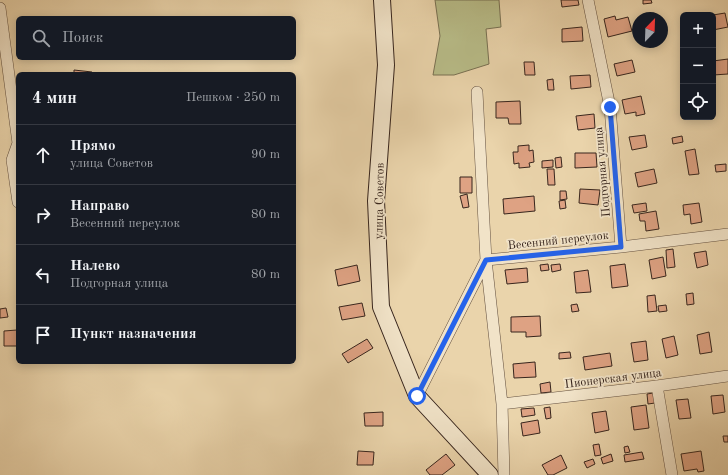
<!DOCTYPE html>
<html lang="ru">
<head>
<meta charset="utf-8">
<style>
	body { margin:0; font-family:"Old Standard TT",serif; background:#20242c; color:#f1f3f6 }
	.controls { position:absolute; right:12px; top:12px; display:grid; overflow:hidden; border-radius:6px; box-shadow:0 2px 10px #0003 }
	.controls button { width:36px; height:36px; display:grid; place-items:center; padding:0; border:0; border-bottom:1px solid #363941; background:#171b24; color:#f1f3f6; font:20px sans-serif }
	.compass { position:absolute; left:632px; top:12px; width:36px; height:36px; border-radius:50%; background:#171b24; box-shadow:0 2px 10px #0003; rotate:23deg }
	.stop { position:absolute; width:12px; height:12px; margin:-9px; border:3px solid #2563eb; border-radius:50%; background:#fff }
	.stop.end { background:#2563eb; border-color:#fff; box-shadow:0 1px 4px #0008 }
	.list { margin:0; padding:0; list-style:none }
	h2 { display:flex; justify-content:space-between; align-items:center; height:52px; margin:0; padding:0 16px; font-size:17px }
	h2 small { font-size:13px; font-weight:400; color:#9ea1a6 }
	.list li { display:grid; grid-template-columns:26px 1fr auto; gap:12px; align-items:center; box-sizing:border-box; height:60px; padding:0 16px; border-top:1px solid #363941 }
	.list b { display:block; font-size:15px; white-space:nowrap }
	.list p { margin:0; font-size:13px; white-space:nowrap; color:#9ea1a6 }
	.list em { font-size:13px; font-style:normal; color:#9ea1a6 }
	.icon { flex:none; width:22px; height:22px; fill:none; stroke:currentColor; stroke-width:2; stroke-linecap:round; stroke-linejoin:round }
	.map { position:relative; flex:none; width:728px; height:475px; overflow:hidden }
	.search { position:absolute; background:#171b24; box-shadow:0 2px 10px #0003; left:16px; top:16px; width:280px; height:44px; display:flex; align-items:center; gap:10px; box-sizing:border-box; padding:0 14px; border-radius:6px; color:#9ea1a6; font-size:15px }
	.panel { position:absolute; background:#171b24; box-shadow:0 2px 10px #0003; left:16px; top:72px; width:280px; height:292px; border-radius:6px }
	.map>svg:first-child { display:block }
	.green { fill:#b8bc88; stroke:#787052 }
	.building { fill:#dea283; stroke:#37251d }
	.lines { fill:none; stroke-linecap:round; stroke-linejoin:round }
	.street-casing { stroke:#645140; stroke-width:12 }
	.secondary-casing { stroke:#37251d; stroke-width:18 }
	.street { stroke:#f1e3c8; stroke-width:11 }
	.secondary { stroke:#f1e3c8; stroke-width:16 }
	.route { stroke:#2563eb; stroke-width:5 }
	.labels { text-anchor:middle; stroke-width:3.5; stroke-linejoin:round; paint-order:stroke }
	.street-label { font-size:12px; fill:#37251d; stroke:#f1e3c8 }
</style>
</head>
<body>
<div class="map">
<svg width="728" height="475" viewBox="0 0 728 475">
	<rect width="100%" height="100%" fill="#ead4ab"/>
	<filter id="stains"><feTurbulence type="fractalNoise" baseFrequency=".005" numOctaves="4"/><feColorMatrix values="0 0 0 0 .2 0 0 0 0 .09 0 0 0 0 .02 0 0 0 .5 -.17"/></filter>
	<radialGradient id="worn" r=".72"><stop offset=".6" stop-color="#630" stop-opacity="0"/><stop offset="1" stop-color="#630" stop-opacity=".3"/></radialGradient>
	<path class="green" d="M435,0H499L501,27L486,29L489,64L454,75H433L440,36Z"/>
	<path class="building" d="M561,0H578L579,5L562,7Z
		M643,0H651L652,3L643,4Z
		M725,13L728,27L713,30V15Z
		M615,16L616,20L628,17L632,31L608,37L604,19Z
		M582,27L583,41L562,42V29Z
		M728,59V74L713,75V61Z
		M632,60L635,72L617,76L614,64Z
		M524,62H534L535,75H525Z
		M74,70L92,72L91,74H74Z
		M590,75L591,87L571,89L570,76Z
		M553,79L554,90H548L547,80Z
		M641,96L645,114L636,116V112L625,114L622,100Z
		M520,101L521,124H509L508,118H496V102Z
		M594,114L595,128L578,130L576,116Z
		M645,135L647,147L632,150L629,137Z
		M682,136L683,142L673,144L672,138Z
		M529,145V151L533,150L534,162L529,163L530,167L519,168V163L514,164L513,152H518V146Z
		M695,149L699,174L689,175L685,151Z
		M575,153H596L597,167L575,168Z
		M561,157L562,167L556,168L555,158Z
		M553,160V167L542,168V161Z
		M726,164V171L716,172L715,165Z
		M547,169H554L555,185H548Z
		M654,169L657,183L638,187L635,173Z
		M460,177H472V193H460Z
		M580,189L600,190L598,205L579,203Z
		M560,191H566L567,199L560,200Z
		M467,194L469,207L463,208L460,196Z
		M534,196L535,211L504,214L503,199Z
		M565,200L566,208L560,209L559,201Z
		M646,203L647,211L634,213L632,205Z
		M699,203L702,222L691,224L690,214L684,215L683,205Z
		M656,211L659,229L646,231L645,221H640L639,214Z
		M673,249L675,267L667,268L666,250Z
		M706,251L708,265L697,268L694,253Z
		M663,257L666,276L652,279L649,260Z
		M548,264L549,270L541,271L540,265Z
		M560,264L561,270L552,272L551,265Z
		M625,264L628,286L612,288L610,266Z
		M357,265L360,281L338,286L335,270Z
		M527,268L528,282L507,284L505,270Z
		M588,270L591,292L576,293L574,272Z
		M693,293L694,304L687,305L686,294Z
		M655,295L657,311L648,312L647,296Z
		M362,303L365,316L342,320L339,307Z
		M577,304L579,311L572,312L571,305Z
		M666,305L667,311L659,312L658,306Z
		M6,308L8,317L0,318V309Z
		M540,316L541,336L526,337V332H511V317Z
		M17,330L18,346H4V331Z
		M709,332L712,352L700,354L697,335Z
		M674,336L678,355L666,358L662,339Z
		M367,339L373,348L348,363L342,354Z
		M646,341L648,360L634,362L631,343Z
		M570,352L571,358L559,359V353Z
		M610,353L612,366L585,370L583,357Z
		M535,362L536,377L514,378L513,364Z
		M550,382L551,392L541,393L540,384Z
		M653,393L655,403L648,404L647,394Z
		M723,395L725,412L713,414L711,396Z
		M688,399L691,418L679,419L676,400Z
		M646,405L649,428L634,430L631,407Z
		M550,407L551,418L546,419L544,408Z
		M534,408L535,415L522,417L521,409Z
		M606,411L609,430L595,433L592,413Z
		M383,412V426H365L364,413Z
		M538,420L540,433L523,436L521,423Z
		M723,436H728V442H724Z
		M599,444L601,455L595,456L593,445Z
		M628,446L630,452L625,453L624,447Z
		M358,451L374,452L373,465H357Z
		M701,451L704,471L698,472L697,469L684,471L681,454Z
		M642,452L644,459L625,462L624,455Z
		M446,454L455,465L442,475H430L426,470Z
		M611,454L613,461L603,464L601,458Z
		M561,455L567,468L553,475H548L542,465Z
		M593,459L595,464L587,468L584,462Z"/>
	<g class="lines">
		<g class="street-casing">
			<path id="street" d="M588,0L610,107L621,247
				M0,8L18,143L12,160L18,202
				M477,92L486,260L621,247L728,234
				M657,386L672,475
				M417,396L486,260L502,404L504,475
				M502,404L657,386L728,376"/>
		</g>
		<g class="secondary-casing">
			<path id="secondary" d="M382,0L386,65L376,201L381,307L417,396L490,475"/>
		</g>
		<use href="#street" class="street"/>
		<use href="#secondary" class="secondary"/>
	</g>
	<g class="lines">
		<path class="route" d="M417,396L486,260L621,247L610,107"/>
	</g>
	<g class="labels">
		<g class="street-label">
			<text transform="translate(602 172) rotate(-95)" y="4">Подгорная улица</text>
			<text transform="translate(379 201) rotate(-89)" y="4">улица Советов</text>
			<text transform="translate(558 240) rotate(-6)" y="4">Весенний переулок</text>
			<text transform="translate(613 378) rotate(-7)" y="4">Пионерская улица</text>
		</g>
	</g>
	<rect width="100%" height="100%" filter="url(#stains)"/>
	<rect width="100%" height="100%" fill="url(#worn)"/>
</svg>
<div class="controls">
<button>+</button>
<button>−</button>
<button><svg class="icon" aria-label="locate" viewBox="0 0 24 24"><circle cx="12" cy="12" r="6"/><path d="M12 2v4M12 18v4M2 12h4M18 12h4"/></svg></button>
</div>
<svg class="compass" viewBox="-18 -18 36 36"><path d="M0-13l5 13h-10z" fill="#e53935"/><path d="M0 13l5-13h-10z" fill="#9ea1a6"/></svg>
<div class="stop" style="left:417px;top:396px"></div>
<div class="stop end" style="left:610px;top:107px"></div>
<div class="search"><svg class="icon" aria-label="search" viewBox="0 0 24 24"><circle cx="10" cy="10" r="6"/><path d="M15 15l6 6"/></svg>Поиск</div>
<section class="panel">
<h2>4 мин<small>Пешком · 250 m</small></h2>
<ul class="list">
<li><svg class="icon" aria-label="ahead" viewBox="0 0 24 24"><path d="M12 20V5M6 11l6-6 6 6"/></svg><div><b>Прямо</b><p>улица Советов</p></div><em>90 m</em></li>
<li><svg class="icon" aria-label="right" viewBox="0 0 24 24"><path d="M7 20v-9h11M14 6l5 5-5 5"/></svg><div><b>Направо</b><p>Весенний переулок</p></div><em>80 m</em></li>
<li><svg class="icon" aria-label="left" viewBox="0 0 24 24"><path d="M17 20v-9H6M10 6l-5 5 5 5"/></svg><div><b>Налево</b><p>Подгорная улица</p></div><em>80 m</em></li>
<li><svg class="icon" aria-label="arrive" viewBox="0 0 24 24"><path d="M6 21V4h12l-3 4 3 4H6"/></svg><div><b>Пункт назначения</b></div></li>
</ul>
</section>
</div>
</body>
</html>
